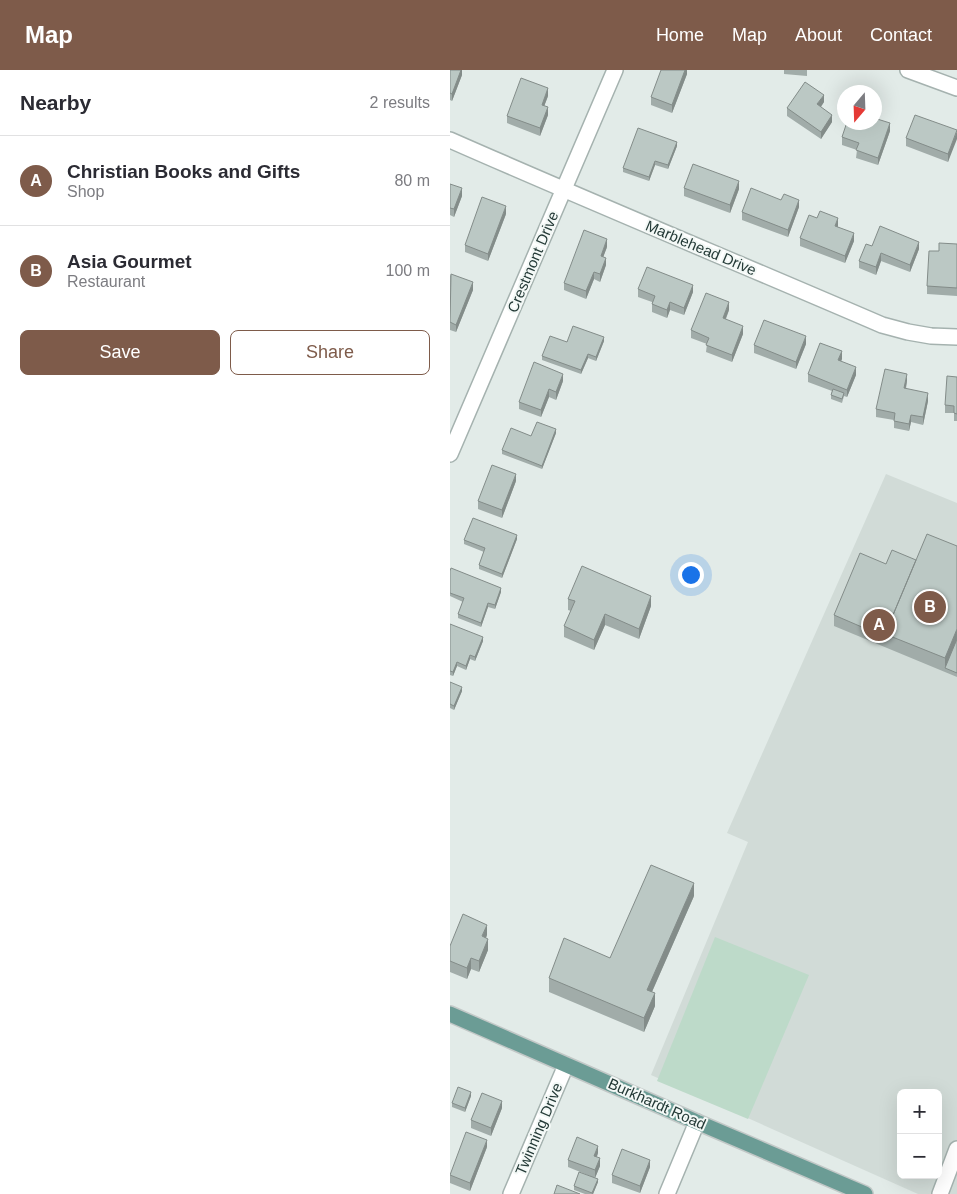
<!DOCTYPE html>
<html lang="en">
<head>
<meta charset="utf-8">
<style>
	body { margin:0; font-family:Arial,sans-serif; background:#f7f7f7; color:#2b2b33 }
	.controls { position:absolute; right:15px; bottom:15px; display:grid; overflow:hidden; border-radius:8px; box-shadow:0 5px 20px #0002 }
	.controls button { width:45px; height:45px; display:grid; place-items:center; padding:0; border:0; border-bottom:1px solid #e1e1e2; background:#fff; color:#2b2b33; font:25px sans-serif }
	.compass { position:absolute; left:387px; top:15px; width:45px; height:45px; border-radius:50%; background:#fff; box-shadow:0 5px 20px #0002; rotate:199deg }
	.you { position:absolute; left:240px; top:504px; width:18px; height:18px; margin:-12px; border:4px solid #fff; border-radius:50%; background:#1a73e8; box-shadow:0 0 0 8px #1a73e833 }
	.badge { display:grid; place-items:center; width:32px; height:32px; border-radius:50%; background:#7e5b4a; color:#fff; font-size:16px; font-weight:700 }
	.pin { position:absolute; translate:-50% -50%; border:2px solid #fff; box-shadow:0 1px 5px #0006 }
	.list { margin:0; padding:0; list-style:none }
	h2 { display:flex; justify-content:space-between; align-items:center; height:65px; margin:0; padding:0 20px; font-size:21px }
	h2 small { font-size:16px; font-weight:400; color:#7c7c81 }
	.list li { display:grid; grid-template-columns:32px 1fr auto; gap:15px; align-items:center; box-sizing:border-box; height:90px; padding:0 20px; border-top:1px solid #e1e1e2 }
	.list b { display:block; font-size:19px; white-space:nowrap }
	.list p { margin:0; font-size:16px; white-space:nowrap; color:#7c7c81 }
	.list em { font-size:16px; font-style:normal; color:#7c7c81 }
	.actions { display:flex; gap:10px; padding:15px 20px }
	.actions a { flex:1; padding:11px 0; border:1px solid #7e5b4a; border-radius:8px; text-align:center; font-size:18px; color:#7e5b4a }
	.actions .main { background:#7e5b4a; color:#fff }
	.map { position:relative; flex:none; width:507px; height:1124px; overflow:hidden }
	header { display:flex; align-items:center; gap:30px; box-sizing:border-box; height:70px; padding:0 25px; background:#7e5b4a; color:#fff }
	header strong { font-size:24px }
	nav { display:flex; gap:28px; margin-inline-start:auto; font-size:18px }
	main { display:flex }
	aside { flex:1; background:#fff }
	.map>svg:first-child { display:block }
	.built { fill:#d1dbd7; fill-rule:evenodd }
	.green { fill:#bddac9 }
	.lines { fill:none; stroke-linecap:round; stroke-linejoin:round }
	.minor-casing { stroke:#a5b2af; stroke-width:18 }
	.major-casing { stroke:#c2c8c7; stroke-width:18 }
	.minor { stroke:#fff; stroke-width:15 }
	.major { stroke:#6b9c95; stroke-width:15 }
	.wall { fill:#a1aca9 }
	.shaded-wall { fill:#838c89 }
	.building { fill:#bbc8c4; stroke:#838c89 }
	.labels { text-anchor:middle; stroke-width:4; stroke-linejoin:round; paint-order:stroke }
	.street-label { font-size:15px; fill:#243a37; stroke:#f3f8f6 }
</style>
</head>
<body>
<header>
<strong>Map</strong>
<nav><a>Home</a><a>Map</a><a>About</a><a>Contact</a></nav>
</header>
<main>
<aside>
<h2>Nearby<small>2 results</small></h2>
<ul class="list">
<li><span class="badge">A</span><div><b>Christian Books and Gifts</b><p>Shop</p></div><em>80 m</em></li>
<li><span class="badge">B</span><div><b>Asia Gourmet</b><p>Restaurant</p></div><em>100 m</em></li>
</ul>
<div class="actions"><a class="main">Save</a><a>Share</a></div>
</aside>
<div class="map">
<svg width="507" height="1124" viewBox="0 0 507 1124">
	<rect width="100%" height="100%" fill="#e2ebe8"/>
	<path class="built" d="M436,404L507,433V1124H468L201,1005L298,772L277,763ZM451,1023H488V1105H451Z"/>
	<path class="green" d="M265,867L359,905L298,1049L207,1011Z"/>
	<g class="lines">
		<g class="minor-casing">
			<path id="minor" d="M458,0L507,18
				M0,70C143,133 288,193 432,255L458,262L481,266L507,267
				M0,384L165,0
				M61,1124L116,995
				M217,1124L247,1052
				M490,1124L507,1079"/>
		</g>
		<g class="major-casing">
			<path id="major" d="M0,944L247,1052L415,1124"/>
		</g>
		<use href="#minor" class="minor"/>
		<use href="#major" class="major"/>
	</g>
	<path class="wall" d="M0,0H12V5L2,31L0,30Z
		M237,0V4L222,43L201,35V27Z
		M334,0H357V6L334,4Z
		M98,26L94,36L98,45L90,66L57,53V46Z
		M374,32L371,37L382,52L371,69L337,46V38Z
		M415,55L440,61L428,95L406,88L407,80L392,75V67Z
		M507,60L498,92L456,76V68Z
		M227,76L218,99L205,95L199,111L173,102V98Z
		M0,114L12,126L4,147L0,145Z
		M234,118L289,119L280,143L234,126Z
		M349,137L338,167L292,150V142Z
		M56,144L38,191L15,182V175Z
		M388,156V157L404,171L395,193L350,176V168Z
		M507,174V226L477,224V216L489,181Z
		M422,176L469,179L460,202L431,191L426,205L409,198V191Z
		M157,177L153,187L156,195L150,212L144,209L136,229L114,220V213Z
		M0,205L23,220L6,262L0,260Z
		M188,219L243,222L234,245L220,240L217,248L202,242V232L188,227Z
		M279,240L276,249L293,264L282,292L256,282L257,274L241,268V260Z
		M154,271L146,291L138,288L131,304L92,290V286L117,272Z
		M356,274L346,299L304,283V275Z
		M392,289L391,291L406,305L397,327L394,326L392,333L381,329V325L382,321L358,312V304Z
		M507,307V351H504V343H495V335Z
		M113,311L106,330L99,327L91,347L69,339V332Z
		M457,311L456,319L478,331L473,355L461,352L459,361L444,358V350L426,347V339Z
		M106,363L92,399L52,384V380Z
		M66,411L52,448L28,439V431Z
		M67,469L52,508L29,499V495L34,482L14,474V470Z
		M507,476V607L384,556V545L436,494L466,490Z
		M0,501L51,522L45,539L38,537L31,557L8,548V544L13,532L0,526Z
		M118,529L201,536L189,569L155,555L144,580L114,567V556L121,541L118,540Z
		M0,554L33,571L25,591L20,589L16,600L7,596L3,606L0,605Z
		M0,612L12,621L4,640L0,638Z
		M244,826L202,922L205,936L194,962L99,922V908L160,888Z
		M37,865L36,868L38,880L29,902L21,899L17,909L0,902V876Z
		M21,1026L15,1042L2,1037V1033Z
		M52,1038L41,1066L21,1058V1050Z
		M37,1077L20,1121L0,1113V1105Z
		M148,1083L147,1087L150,1096L145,1108L148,1112L143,1124H135L124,1120V1116L140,1106L118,1097V1090Z
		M200,1097L190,1123L162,1113V1105Z"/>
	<path class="shaded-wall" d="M11,0H12V5L2,31V24Z
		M235,0H237V4L222,43V35Z
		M98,18V26L92,42V35Z
		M374,25V32L367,42V34Z
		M98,37V45L90,66V58Z
		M382,45V52L371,69V62Z
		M440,53V61L428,95V88Z
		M507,61V69L498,92V84Z
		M227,72V76L218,99V95Z
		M205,91V95L199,111V107Z
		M289,111V119L280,143V135Z
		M12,118V126L4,147V139Z
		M349,130V137L338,167V160Z
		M56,136V144L38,191V184Z
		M388,148V156L385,163V156Z
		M404,163V171L395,193V186Z
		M157,169V177L151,193V186Z
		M469,172V179L460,202V195Z
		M431,183V191L426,205V197Z
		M156,188V195L150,212V204Z
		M144,202V209L136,229V221Z
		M23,212V220L6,262V255Z
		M243,215V222L234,245V238Z
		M220,232V240L217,248V240Z
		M279,232V240L273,255V248Z
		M293,256V264L282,292V285Z
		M356,266V274L346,299V292Z
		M154,267V271L146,291V287Z
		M392,281V289L388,298V290Z
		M138,284V288L131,304V300Z
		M406,297V305L397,327V320Z
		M113,304V311L106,330V322Z
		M457,304V311L454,326V318Z
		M99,319V327L91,347V340Z
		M478,323V331L473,355V347Z
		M461,345V352L459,361V354Z
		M106,359V363L92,399V396Z
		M66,404V411L52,448V440Z
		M67,465V469L52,508V504Z
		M51,518V522L45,539V535Z
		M201,526V536L189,569V559Z
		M38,533V537L31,557V553Z
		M155,544V555L144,580V570Z
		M507,559V573L495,598V588Z
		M33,567V571L25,591V587Z
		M20,585V589L16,600V596Z
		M7,592V596L3,606V602Z
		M12,617V621L4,640V636Z
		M244,813V826L197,933V920Z
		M37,855V865L32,877V866Z
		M38,869V880L29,902V891Z
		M21,888V899L17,909V898Z
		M205,923V936L194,962V948Z
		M21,1022V1026L15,1042V1038Z
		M52,1031V1038L41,1066V1058Z
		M37,1070V1077L20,1121V1113Z
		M148,1076V1083L144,1093V1086Z
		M150,1088V1096L145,1108V1100Z
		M200,1090V1097L190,1123V1116Z
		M148,1109V1112L143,1124H142Z"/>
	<path class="building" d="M0,0H11L2,24L0,23Z
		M211,0H235L222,35L201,27Z
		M71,8L98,18L92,35L98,37L90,58L57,46Z
		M355,12L374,25L367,34L382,45L371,62L337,38Z
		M465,45L507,60L498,84L456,68Z
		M424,48L440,53L428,88L406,80L409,73L392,67L397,52H408L415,55L416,52H424Z
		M188,58L227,72L218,95L205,91L199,107L173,98Z
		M243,94L289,111L280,135L234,118Z
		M0,114L12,118L4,139L0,138Z
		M301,118L331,130L334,124L349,130L338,160L292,142Z
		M32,127L56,136L38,184L15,175Z
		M370,141L388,148L385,156L404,163L395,186L350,168L359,145L367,148Z
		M430,156L469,172L460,195L431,183L426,197L409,191L416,174L422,176Z
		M134,160L157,169L151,186L156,188L150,204L144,202L136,221L114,213Z
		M489,173L507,174V218L477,216L479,181H489Z
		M197,197L243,215L234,238L220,232L217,240L202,234L205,226L188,219Z
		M1,204L23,212L6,255L0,252Z
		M256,223L279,232L273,248L293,256L282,285L256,275L259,268L241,260Z
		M314,250L356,266L346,292L304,275Z
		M123,256L154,267L146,287L138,284L131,300L92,286L100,266L117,272Z
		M370,273L392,281L388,290L406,297L397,320L358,304Z
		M84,292L113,304L106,322L99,319L91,340L69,332Z
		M435,299L457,304L454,318L478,323L473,347L461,345L459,354L444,351L445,343L426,339Z
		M497,306L507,307V344L504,343V336L495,335Z
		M383,319L394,323L392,329L381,325Z
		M87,352L106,359L92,396L52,380L61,358L81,366Z
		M42,395L66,404L52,440L28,431Z
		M23,448L67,465L52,504L29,495L35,478L14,470Z
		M477,464L507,476V559L495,588L435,564Z
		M442,480L466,490L435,564V567L384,545L410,483L436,494Z
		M132,496L201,526L189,559L155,544L144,570L114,556L125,531L118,529Z
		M1,498L51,518L45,535L38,533L31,553L8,544L14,528L0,523V501Z
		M0,554L33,567L25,587L20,585L16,596L7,592L3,602L0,601Z
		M507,569V603L495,598Z
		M0,612L12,617L4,636L0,634Z
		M201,795L244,813L197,920L205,923L194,948L99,908L114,868L160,888Z
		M13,844L37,855L32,866L38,869L29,891L21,888L17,898L0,891V876Z
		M8,1017L21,1022L15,1038L2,1033Z
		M32,1023L52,1031L41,1058L21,1050Z
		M16,1062L37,1070L20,1113L0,1105Z
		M127,1067L148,1076L144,1086L150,1088L145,1100L118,1090Z
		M172,1079L200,1090L190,1116L162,1105Z
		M129,1102L148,1109L142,1123L124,1116Z
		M107,1115L130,1124H104Z"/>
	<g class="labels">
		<g class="street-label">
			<text transform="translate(251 178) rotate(23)" y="5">Marblehead Drive</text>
			<text transform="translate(83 192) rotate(-67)" y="5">Crestmont Drive</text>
			<text transform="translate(207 1034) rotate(24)" y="5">Burkhardt Road</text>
			<text transform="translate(89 1059) rotate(-67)" y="5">Twinning Drive</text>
		</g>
	</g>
</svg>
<div class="controls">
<button>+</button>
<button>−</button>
</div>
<svg class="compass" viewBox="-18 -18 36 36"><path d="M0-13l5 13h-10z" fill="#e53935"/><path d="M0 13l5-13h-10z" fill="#7c7c81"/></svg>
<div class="you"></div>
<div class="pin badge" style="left:429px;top:555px">A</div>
<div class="pin badge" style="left:480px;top:537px">B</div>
</div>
</main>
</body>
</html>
